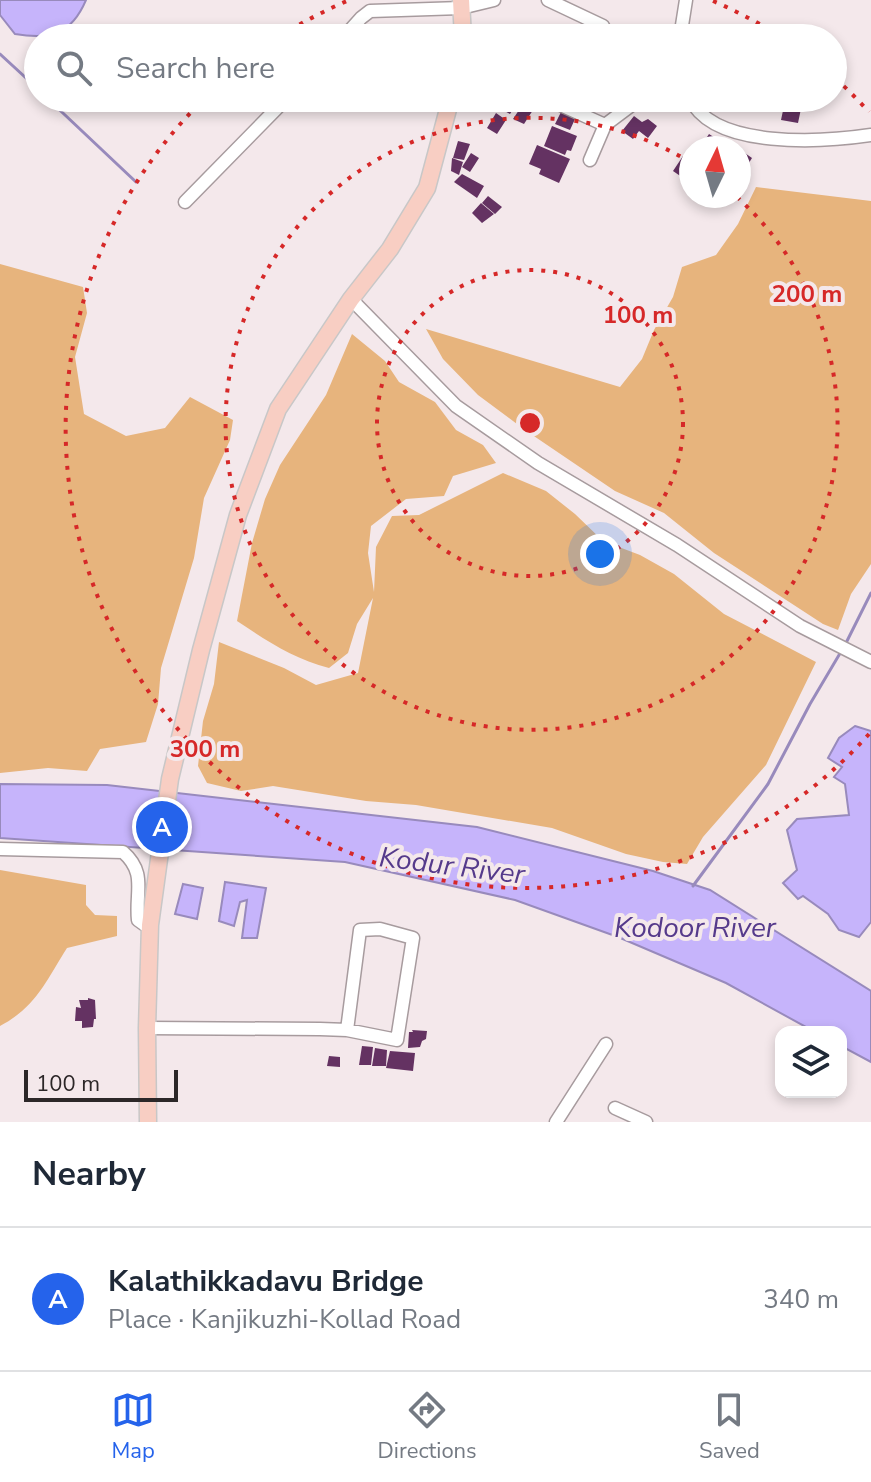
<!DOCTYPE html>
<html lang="en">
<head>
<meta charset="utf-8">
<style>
	body { margin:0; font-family:"Nunito Sans",sans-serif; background:#f6f6f7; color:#1f2937 }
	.controls { position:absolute; right:24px; bottom:24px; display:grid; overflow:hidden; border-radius:16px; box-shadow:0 4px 12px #0003 }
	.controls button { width:72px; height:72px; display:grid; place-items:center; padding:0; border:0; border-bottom:2px solid #e0e1e3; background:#fff; color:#1f2937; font:40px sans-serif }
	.compass { position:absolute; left:679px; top:136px; width:72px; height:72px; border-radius:50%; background:#fff; box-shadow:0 4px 12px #0003; rotate:5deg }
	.scale { position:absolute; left:24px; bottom:20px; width:154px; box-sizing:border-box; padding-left:8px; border:4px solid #2c2728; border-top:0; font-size:22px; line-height:28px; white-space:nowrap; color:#2c2728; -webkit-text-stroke:6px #f4e8eb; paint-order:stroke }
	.you { position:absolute; left:600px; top:554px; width:28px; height:28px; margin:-20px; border:6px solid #fff; border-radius:50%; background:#1a73e8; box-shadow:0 0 0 12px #1a73e833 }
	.badge { display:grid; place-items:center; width:52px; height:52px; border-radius:50%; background:#2563eb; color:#fff; font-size:26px; font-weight:700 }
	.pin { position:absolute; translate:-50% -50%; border:4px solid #fff; box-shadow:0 2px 8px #0006 }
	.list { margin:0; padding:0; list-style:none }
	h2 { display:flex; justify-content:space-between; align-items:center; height:104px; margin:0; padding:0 32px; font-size:34px }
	h2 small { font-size:26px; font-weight:400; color:#747a83 }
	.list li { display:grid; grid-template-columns:52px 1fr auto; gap:24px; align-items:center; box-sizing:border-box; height:144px; padding:0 32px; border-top:2px solid #e0e1e3 }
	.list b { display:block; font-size:30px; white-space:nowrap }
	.list p { margin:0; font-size:26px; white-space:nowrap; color:#747a83 }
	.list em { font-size:26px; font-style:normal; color:#747a83 }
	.icon { flex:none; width:44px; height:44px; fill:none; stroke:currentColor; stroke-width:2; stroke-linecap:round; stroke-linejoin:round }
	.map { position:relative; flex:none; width:871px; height:1122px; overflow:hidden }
	.search { position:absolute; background:#fff; box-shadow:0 4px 12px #0003; left:24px; right:24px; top:24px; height:88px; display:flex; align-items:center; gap:20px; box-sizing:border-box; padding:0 28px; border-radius:44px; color:#747a83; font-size:30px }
	.sheet { height:248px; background:#fff }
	nav { display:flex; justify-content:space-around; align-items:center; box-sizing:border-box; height:112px; border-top:2px solid #e0e1e3; background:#fff; font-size:22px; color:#747a83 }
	nav a { display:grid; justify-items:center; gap:4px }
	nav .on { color:#2563eb }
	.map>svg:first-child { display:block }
	.green { fill:#e7b47d }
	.water { fill:#c6b4fb; stroke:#988abc; stroke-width:2 }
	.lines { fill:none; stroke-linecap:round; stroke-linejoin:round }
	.stream { stroke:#988abc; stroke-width:3 }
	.building { fill:#643262 }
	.minor-casing { stroke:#a79b9e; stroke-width:15 }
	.major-casing { stroke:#c8c7c7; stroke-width:19 }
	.minor { stroke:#fff; stroke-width:12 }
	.major { stroke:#f8cec3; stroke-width:16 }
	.ring { fill:none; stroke:#d62828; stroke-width:4; stroke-dasharray:4 8 }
	.labels { text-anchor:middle; stroke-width:8; stroke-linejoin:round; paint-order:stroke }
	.water-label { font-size:28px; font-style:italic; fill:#553a8b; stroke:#f4e8eb }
	.centre { fill:#d62828; stroke:#f4e8eb; stroke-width:4 }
	.ring-label { font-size:24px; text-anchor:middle; font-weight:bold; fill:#d62828; stroke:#f4e8eb; stroke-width:8; stroke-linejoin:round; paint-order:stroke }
</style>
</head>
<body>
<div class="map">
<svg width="871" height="1122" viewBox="0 0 871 1122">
	<rect width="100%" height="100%" fill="#f4e8eb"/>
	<path class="green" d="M756,187L871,201V564L851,594L838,630L823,624L714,553L664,513L615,491L525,430L478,395L443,359L426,329L620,387L642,359L654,330L673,297L682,267L716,255L738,224Z
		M0,264L83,287L87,313L75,357L84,414L126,436L165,428L190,397L233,420L230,440L204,498L194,558L161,668L158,704L146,742L100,749L87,771L48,768L0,773Z
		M352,334L385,361L399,382L435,402L456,430L483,445L496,463L453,476L444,496L406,499L371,526L368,553L374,592L376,547L392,516L419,515L503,473L546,491L575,514L603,541L640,555L674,574L724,614L816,662L766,765L703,837L687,864L663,862L626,854L552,828L416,805L366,801L273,786L241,791L207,783L198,766L203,721L214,684L219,642L284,668L316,685L358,673L373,598L357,624L348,653L329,668C294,659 267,641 237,621L252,543L265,499L280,465L326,395Z
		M0,870L86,885V905L95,915L117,916V936L67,948C46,981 36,1007 0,1026Z"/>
	<path class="water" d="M0,0H86C71,35 50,40 15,34L0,15Z
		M855,726L871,731V922L859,937L839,930L828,914L803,896L798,899L783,883L797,870L787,830L797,819L849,815L845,784L834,777L842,767L828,758L839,738Z
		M0,784L107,785L477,827L653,871L710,890L871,991V1062L841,1046V1032H815L726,983L618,937L515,900L345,862L0,838Z
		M225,882L266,888L257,938H242L247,900L240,902L234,926L219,921Z
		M183,884L203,888L197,919L175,914Z"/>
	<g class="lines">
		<path class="stream" d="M0,54L38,89
			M47,98L136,182
			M846,643L871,593
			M693,886L768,784L810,704L842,650"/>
	</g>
	<path class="building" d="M506,98L519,100L510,114L499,108Z
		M785,101L802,104L798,123L781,120Z
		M523,104L533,110L524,124L513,119Z
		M561,112L575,119L570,130L555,124Z
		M496,113L506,120L497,134L487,128Z
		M634,116L642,122L648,119L657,126L648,138L639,131L633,139L622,131Z
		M552,126L577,136L571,151L567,150L565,155L544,146Z
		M709,134L726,145L724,148H700Z
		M458,141L470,144L464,160L453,158Z
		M537,145L570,159L559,183L539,174L541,169L529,164Z
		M739,149L752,158L742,174L739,172Z
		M471,153L479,158L470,172L462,167Z
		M683,156L691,162L689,182L673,171Z
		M452,158L463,162L459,175L451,171Z
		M462,174L484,186L477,198L454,182Z
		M488,196L502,207L495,214L482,203Z
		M481,203L494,214L482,223L472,213Z
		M88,998L95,1000L96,1019H94L93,1027L82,1028V1021H75L76,1007L81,1008L79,1000H88Z
		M412,1030L427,1031L426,1039L422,1041L420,1047L408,1048L409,1032H413Z
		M362,1046L373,1047L371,1065H359Z
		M375,1048L387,1050L386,1066H372Z
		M390,1051L415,1053L413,1071L386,1068Z
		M329,1056L340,1057V1067L327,1066Z"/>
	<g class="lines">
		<g class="minor-casing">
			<path id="minor" d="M548,0L603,26
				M343,38L361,18L370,11L461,8L494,0
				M680,38L686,0
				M545,98L605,125L641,98
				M690,98C713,150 824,142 871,135
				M590,160L605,125
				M185,202L287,98
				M351,299L456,406L538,463L677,545L800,626L871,662
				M0,849L123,852C147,873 135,892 138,920L145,925H150
				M147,1028L320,1029L347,1030L397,1040L413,938L380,929L360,930L347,1030
				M615,1108L646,1122
				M556,1122L606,1044"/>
		</g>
		<g class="major-casing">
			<path id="major" d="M461,0L463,38
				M148,1122L147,1028L150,925L170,779L201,650L238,515L278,409L351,299L390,249L427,188L451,98"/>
		</g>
		<use href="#minor" class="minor"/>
		<use href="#major" class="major"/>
	</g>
	<g class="ring">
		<circle cx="530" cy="423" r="153"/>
		<path d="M737 197A306 306 0 1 1 690 162"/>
		<path d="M869 734A460 460 0 1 1 202 101M279 37A460 460 0 0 1 347 1M713 1A460 460 0 0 1 781 37M835 78A460 460 0 0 1 869 112"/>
	</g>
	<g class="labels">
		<g class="water-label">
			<text transform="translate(452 865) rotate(7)" y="10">Kodur River</text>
			<text x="695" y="937">Kodoor River</text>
		</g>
	</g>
	<circle cx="530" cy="423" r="12" class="centre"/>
	<g class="ring-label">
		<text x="807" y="302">200 m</text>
		<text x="638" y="323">100 m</text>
		<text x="205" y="757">300 m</text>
	</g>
</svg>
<div class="controls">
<button><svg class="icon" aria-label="layers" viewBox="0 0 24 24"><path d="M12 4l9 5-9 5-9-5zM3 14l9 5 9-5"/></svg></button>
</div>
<svg class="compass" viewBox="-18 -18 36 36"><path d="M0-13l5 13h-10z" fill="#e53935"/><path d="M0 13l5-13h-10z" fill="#747a83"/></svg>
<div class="scale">100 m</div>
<div class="you"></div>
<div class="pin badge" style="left:162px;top:827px">A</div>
<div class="search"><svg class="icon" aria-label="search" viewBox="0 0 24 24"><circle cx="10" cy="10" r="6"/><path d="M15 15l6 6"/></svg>Search here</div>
</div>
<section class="sheet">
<h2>Nearby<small></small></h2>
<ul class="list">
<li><span class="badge">A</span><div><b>Kalathikkadavu Bridge</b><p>Place · Kanjikuzhi-Kollad Road</p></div><em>340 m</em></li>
</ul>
</section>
<nav>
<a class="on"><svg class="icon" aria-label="map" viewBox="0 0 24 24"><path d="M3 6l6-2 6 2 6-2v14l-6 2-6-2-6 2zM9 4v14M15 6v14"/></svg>Map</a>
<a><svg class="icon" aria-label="directions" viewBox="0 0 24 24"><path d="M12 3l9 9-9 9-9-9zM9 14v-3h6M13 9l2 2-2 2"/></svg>Directions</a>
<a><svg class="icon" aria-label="saved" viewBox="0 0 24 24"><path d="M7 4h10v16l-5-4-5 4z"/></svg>Saved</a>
</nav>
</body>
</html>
